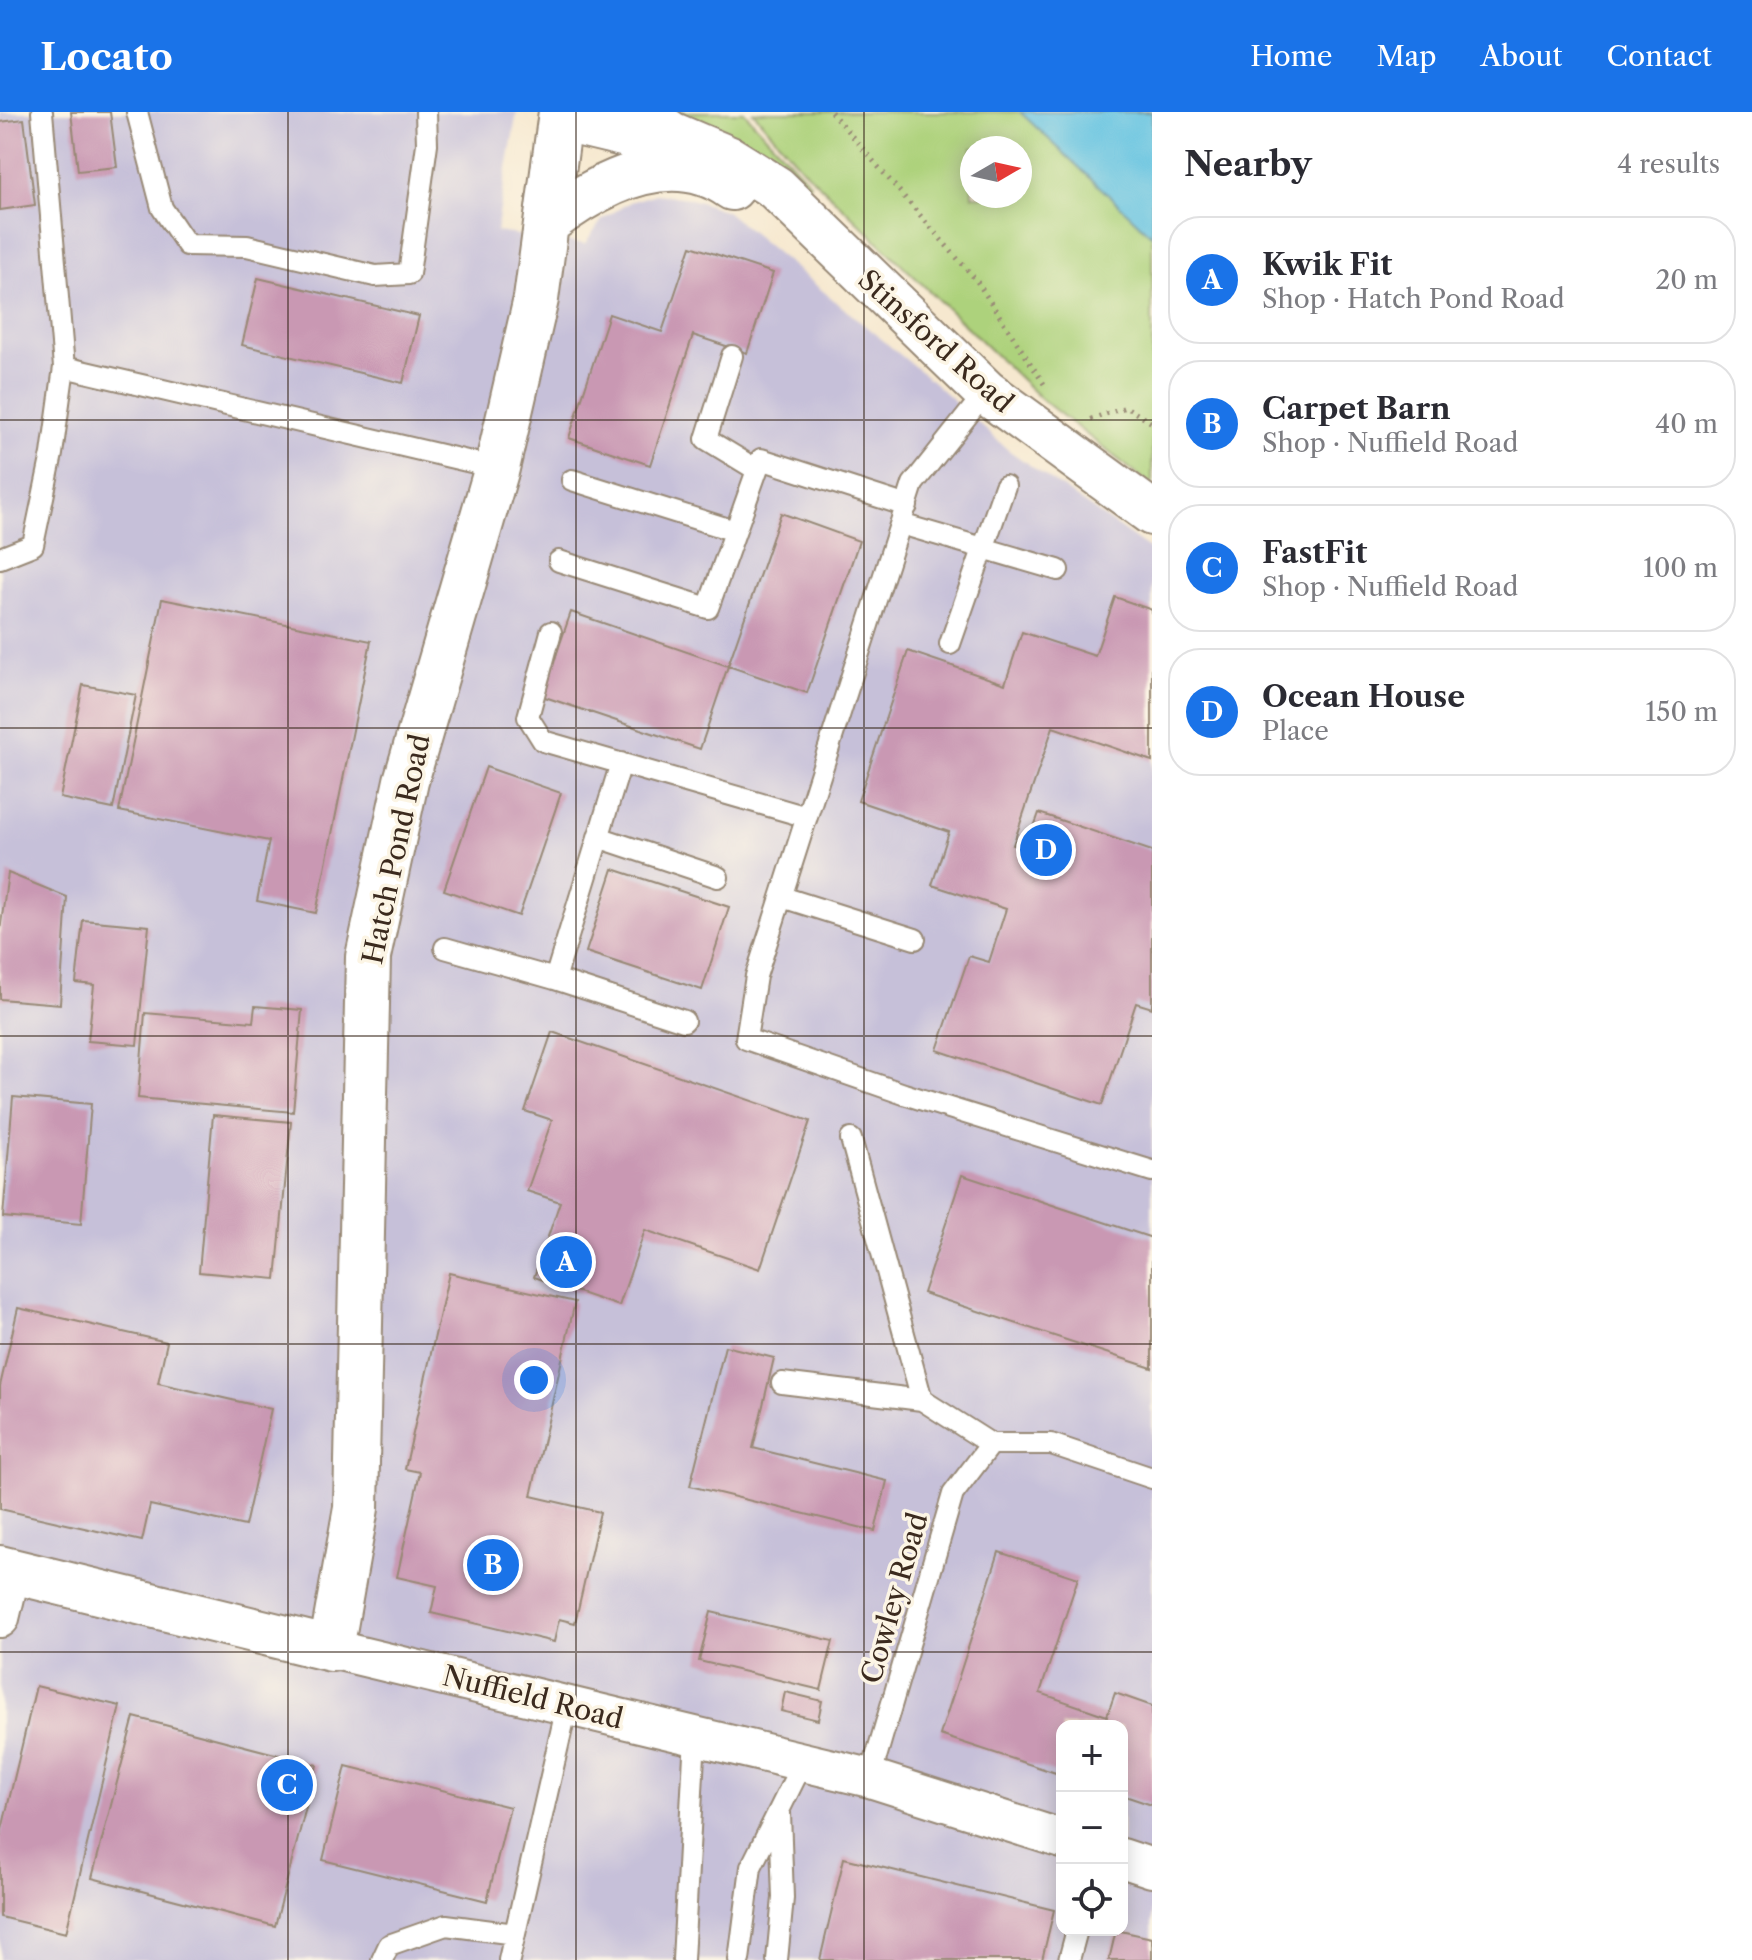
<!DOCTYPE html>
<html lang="en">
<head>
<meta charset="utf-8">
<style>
	body { margin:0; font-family:"Libre Caslon Text",serif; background:#f7f7f7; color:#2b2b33 }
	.controls { position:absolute; right:24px; bottom:24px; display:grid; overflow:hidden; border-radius:16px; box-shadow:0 4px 20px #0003 }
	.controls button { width:72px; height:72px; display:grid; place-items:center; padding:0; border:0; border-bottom:2px solid #e1e1e2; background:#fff; color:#2b2b33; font:40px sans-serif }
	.compass { position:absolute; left:960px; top:24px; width:72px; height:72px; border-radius:50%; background:#fff; box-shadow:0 4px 20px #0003; rotate:81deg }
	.you { position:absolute; left:534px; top:1268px; width:28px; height:28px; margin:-20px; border:6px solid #fff; border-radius:50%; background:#1a73e8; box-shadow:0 0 0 12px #1a73e833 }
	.badge { display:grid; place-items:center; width:52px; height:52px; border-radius:50%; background:#1a73e8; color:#fff; font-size:26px; font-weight:700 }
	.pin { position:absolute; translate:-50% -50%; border:4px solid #fff; box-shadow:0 2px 8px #0006 }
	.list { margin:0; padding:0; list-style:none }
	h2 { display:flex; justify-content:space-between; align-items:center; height:104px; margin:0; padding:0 32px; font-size:34px }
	h2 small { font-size:26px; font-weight:400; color:#7c7c81 }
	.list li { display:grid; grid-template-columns:52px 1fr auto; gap:24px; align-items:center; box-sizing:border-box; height:128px; margin:0 16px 16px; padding:0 16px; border:2px solid #e1e1e2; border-radius:32px }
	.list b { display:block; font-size:30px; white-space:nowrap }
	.list p { margin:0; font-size:26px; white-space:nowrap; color:#7c7c81 }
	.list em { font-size:26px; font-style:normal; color:#7c7c81 }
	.icon { flex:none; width:44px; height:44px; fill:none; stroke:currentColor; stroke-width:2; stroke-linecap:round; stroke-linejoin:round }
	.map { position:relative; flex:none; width:1152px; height:1848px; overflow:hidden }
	header { display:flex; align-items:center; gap:48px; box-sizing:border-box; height:112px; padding:0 40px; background:#1a73e8; color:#fff }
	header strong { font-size:38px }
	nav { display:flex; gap:44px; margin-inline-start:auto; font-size:28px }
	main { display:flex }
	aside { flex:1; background:#fff }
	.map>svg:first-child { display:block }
	.industrial { fill:#c6c0d9; fill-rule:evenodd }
	.green { fill:#add27c; stroke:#747e4d; stroke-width:2; fill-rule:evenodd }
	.water { fill:#63c3e1; stroke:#4f7680; stroke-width:2 }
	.building { fill:#c998b3 }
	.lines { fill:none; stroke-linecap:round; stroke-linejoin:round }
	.service-casing { stroke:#988976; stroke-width:24 }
	.minor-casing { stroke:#988976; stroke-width:42 }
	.tertiary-casing { stroke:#988976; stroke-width:48 }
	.path { stroke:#988976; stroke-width:5; stroke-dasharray:2 6; stroke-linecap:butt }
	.service { stroke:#fff; stroke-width:20 }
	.minor { stroke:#fff; stroke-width:38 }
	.tertiary { stroke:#fff; stroke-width:44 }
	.grid { fill:none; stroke:#3b2a1e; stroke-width:2; stroke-opacity:0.55 }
	.labels { text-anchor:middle; stroke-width:7; stroke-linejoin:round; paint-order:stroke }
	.street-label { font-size:28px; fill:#3b2a1e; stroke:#fcf5e5 }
</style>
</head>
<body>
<header>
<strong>Locato</strong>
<nav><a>Home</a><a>Map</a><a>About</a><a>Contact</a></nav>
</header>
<main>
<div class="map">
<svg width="1152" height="1848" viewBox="0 0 1152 1848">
	<rect width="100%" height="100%" fill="#fcf5e5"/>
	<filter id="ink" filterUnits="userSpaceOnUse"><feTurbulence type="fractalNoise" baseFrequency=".0125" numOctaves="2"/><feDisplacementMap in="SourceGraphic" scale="16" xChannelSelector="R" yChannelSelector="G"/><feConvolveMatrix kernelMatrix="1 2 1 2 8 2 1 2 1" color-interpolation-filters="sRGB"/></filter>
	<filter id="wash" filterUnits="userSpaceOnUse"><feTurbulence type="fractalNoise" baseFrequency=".006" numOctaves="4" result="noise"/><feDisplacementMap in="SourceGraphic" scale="32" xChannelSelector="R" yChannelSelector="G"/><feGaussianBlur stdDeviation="1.8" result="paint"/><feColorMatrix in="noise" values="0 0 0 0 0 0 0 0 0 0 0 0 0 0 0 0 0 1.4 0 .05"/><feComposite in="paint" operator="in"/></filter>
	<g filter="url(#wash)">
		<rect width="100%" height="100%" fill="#f6e8cf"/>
		<path class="industrial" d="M0,0H517L496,120L585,132L603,107L630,90L656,82L688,86L726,99L932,269L1008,338L1152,439V1848H0ZM1062,1614H1122V1818H1062Z"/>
		<path class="green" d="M679,0H744L810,71L804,79Z
			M753,0H1152V374L1040,286L803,57ZM972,36H1020V84H972Z"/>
		<path class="water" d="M1020,0H1152V124Z"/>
		<g id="blocks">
			<path class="building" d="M71,0H110L117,55L78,59Z
				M24,7L35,93L0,98V10Z
				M691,134L773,161L747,241L693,223L650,353L569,326L609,202L662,220Z
				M258,166L419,204L403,271L242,233Z
				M781,401L859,429L807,581L728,554Z
				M1115,485L1152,498V649L1053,615L1013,733L1026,738L1039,701L1152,739V896L1136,891L1102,993L937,938L969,844L989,850L1006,797L932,773L949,720L858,689L908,539L1005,572L1022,520L1095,544Z
				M162,487L371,529L316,801L257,789L269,729L119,699Z
				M571,500L728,554L700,637L542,584Z
				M83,573L136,583L113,697L60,686Z
				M486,655L561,681L519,804L444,778Z
				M613,757L729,795L702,878L586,840Z
				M8,761L67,785L60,892L0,887V819Z
				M83,808L149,814L137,933L88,929L94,873L76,871Z
				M255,894L302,898L293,1000L138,986L145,901L253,910Z
				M552,920L810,1009L760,1157L645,1118L619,1194L534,1165L560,1090L527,1079L552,1008L525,999Z
				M13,985L91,992L81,1112L3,1105Z
				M213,1003L291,1010L276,1167L199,1160Z
				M962,1063L1152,1126V1256L923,1181Z
				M449,1161L575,1190L531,1384L600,1400L575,1511L559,1507L554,1530L431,1501L437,1474L397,1465L420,1360L405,1357Z
				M18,1196L167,1230L158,1271L271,1297L245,1414L150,1393L142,1429L0,1397V1274Z
				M725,1234L774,1246L753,1336L887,1369L875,1419L690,1374Z
				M999,1440L1078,1466L1040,1581L1107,1604L1115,1581L1152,1594V1693L1122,1683V1614H1062V1663L940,1623Z
				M711,1500L833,1529L821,1578L699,1549Z
				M36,1574L120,1594L66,1821L0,1805V1726Z
				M785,1580L822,1589L818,1608L781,1599Z
				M134,1605L317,1653L275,1814L92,1766Z
				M346,1654L510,1695L487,1789L323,1748Z
				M844,1746L1054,1798L1042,1848H820Z
				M1116,1818L1152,1826V1848H1109Z"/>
		</g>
	</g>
	<g filter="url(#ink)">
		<use href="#blocks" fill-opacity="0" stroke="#988976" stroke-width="2"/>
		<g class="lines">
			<g class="service-casing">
				<path id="service" d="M42,0L64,255L497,356
					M137,0L162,96L187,133L247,134L375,164L409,162L427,32L426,0
					M732,244L706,327L757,358
					M986,280L913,372L756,864L746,927L904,982L1152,1059
					M572,368L735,419
					M901,412L1058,458
					M0,446L33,433L52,342L64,255
					M559,449L708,496L761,347L907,394
					M551,520L528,605L543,629L807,705
					M950,532L1005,374
					M621,651L555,867L684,909
					M598,725L718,765
					M782,785L915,827
					M445,836L555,867
					M851,1027L922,1288
					M782,1271L922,1288L991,1332H1051L1152,1366
					M870,1666L953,1382L991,1332
					M382,1848L389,1833L446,1813L515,1822
					M509,1848L567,1594
					M683,1848L695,1624
					M739,1848L751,1755L803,1650
					M777,1848L783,1786L780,1701
					M1069,1848L1077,1818"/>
			</g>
			<g class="minor-casing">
				<path id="minor" d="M0,1506L11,1460
					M331,1537L870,1666L1062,1727
					M1122,1746L1152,1756"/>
			</g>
			<g class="tertiary-casing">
				<path id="tertiary" d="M639,0L671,22L730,47L776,76L986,280L1152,401
					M560,7L673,34
					M547,111C598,72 672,32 732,76
					M0,1456L331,1537L356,1396L368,845L406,669L497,356L536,187L561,0"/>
			</g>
			<path class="path" d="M831,0L976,168L1044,272
				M1091,307L1126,295L1152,311"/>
			<use href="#service" class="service"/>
			<use href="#minor" class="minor"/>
			<use href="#tertiary" class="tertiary"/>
		</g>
	</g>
	<path class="grid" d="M288,0V1848M576,0V1848M864,0V1848M0,308H1152M0,616H1152M0,924H1152M0,1232H1152M0,1540H1152"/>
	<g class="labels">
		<g class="street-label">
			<text transform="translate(936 229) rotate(42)" y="10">Stinsford Road</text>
			<text transform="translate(396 737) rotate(-78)" y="10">Hatch Pond Road</text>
			<text transform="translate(894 1486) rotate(-74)" y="10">Cowley Road</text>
			<text transform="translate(533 1585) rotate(14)" y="10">Nuffield Road</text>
		</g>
	</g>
</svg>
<div class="controls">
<button>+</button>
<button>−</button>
<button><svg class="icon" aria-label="locate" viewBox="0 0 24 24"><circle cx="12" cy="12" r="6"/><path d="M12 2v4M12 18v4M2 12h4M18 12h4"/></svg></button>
</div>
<svg class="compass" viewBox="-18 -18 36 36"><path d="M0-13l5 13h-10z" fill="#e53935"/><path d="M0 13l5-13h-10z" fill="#7c7c81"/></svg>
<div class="you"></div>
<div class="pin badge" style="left:566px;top:1150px">A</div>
<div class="pin badge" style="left:493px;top:1453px">B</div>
<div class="pin badge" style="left:287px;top:1673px">C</div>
<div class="pin badge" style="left:1046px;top:738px">D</div>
</div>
<aside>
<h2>Nearby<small>4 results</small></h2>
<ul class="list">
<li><span class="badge">A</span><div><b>Kwik Fit</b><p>Shop · Hatch Pond Road</p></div><em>20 m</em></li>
<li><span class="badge">B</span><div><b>Carpet Barn</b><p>Shop · Nuffield Road</p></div><em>40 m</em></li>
<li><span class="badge">C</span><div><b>FastFit</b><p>Shop · Nuffield Road</p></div><em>100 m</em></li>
<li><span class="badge">D</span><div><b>Ocean House</b><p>Place</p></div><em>150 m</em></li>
</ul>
</aside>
</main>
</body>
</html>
